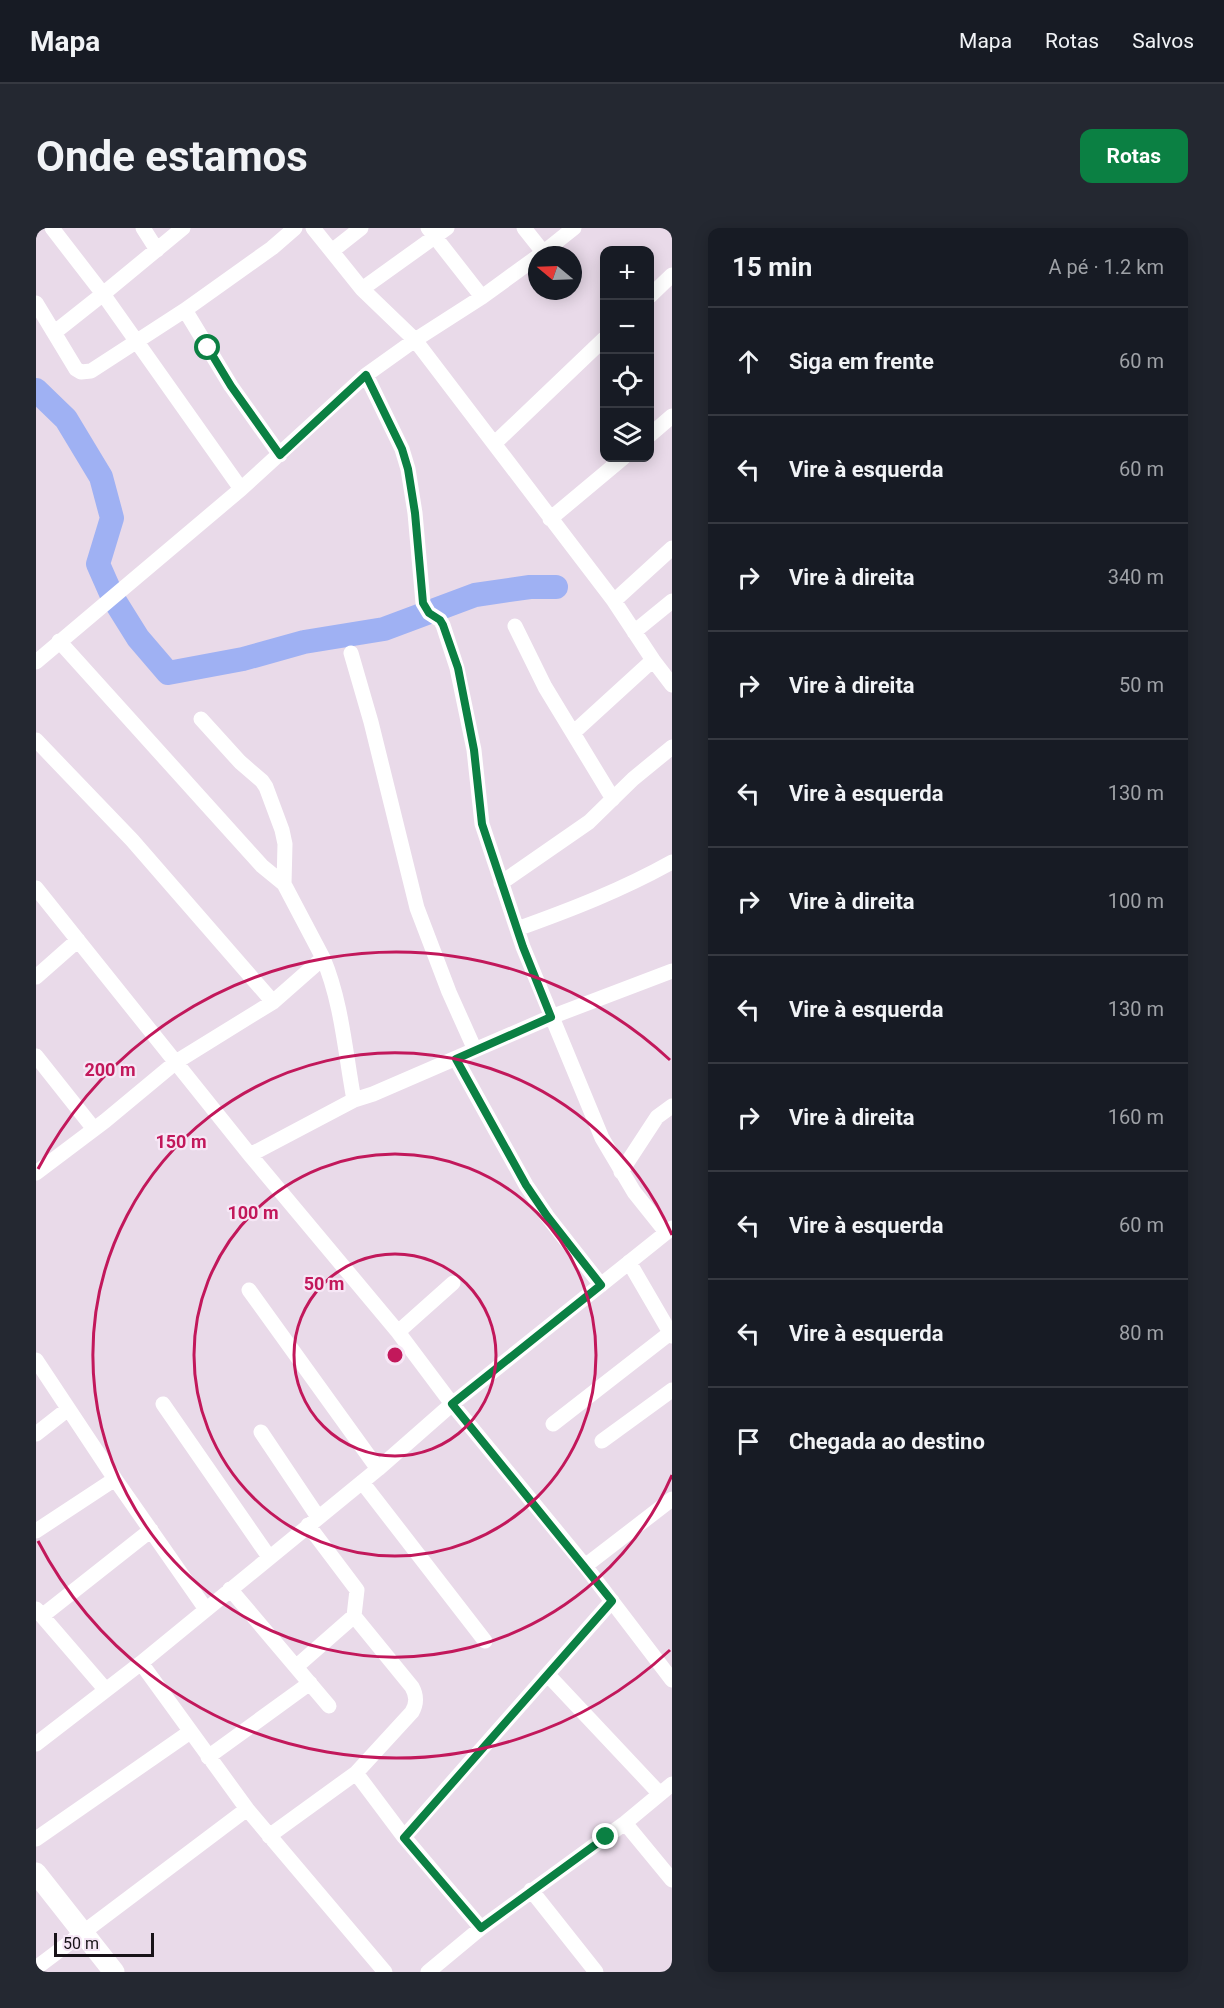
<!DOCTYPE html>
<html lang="pt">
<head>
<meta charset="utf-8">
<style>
	body { margin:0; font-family:Roboto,sans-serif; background:#242831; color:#f1f3f6 }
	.controls { position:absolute; right:18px; top:18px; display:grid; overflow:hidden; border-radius:12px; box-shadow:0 3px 15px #0003 }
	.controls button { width:54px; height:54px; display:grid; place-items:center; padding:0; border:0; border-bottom:2px solid #363941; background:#171b24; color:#f1f3f6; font:30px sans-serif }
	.compass { position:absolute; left:492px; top:18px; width:54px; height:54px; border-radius:50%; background:#171b24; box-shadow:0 3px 15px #0003; rotate:289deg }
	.scale { position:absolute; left:18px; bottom:15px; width:100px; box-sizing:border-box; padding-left:6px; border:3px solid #181318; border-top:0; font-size:16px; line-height:21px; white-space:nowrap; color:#181318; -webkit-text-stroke:4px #f6e7f6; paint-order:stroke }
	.stop { position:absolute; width:18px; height:18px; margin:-14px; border:4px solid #0b8043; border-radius:50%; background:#fff }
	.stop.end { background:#0b8043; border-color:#fff; box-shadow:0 2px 6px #0008 }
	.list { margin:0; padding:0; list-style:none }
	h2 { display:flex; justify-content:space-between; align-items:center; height:78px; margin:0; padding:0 24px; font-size:26px }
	h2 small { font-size:20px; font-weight:400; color:#9ea1a6 }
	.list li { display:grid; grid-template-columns:39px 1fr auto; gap:18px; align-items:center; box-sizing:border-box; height:108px; padding:0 24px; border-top:2px solid #363941 }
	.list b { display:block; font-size:22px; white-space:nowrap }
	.list em { font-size:20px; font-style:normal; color:#9ea1a6 }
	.icon { flex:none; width:33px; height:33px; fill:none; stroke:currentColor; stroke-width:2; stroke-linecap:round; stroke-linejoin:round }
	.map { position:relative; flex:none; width:636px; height:1744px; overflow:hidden; border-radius:12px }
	header { display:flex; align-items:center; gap:36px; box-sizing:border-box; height:84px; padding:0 30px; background:#171b24; border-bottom:2px solid #363941 }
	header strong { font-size:28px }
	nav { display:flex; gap:33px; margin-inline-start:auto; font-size:21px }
	.intro { display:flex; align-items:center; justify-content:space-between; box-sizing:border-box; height:144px; padding:0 36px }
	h1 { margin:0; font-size:42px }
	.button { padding:15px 27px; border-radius:12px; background:#0b8043; color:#fff; font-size:21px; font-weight:700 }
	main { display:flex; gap:36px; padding:0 36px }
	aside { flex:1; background:#171b24; border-radius:12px; box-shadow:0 3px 15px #0003 }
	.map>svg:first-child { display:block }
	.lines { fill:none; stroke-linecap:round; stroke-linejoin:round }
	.river { stroke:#9fb1f3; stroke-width:24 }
	.street { stroke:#fff; stroke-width:15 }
	.secondary { stroke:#fff; stroke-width:21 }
	.route { stroke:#0b8043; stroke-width:8 }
	.ring { fill:none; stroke:#c2185b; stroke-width:3 }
	.centre { fill:#c2185b; stroke:#f6e7f6; stroke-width:3 }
	.ring-label { font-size:18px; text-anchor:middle; font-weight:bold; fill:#c2185b; stroke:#f6e7f6; stroke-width:4.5; stroke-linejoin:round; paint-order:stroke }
</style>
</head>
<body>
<header>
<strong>Mapa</strong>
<nav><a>Mapa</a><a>Rotas</a><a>Salvos</a></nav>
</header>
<div class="intro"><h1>Onde estamos</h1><a class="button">Rotas</a></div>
<main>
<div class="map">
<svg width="636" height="1744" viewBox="0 0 636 1744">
	<rect width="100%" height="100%" fill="#e9dae9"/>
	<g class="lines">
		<path class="river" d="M0,162L30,191L65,249L76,290L62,336L77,370L102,410L132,445L207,431L268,414L348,401L439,367L494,359H520"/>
		<path class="street" d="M16,0L67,66L205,261
			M107,0L121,22
			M277,0L326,61L379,112L578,373L617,432L636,457
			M392,0L446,69
			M488,0L507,24
			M296,23L325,0
			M504,27L538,0
			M326,61L411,0
			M614,68L636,47
			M0,75L40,141L45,144L55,143L149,82L236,20L259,0
			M149,82L195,158L244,227
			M19,104L67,66L147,0
			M330,147L366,221L372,241L379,285L387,375L393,385L404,392L407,397L421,440L438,522L446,596L487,719L566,910L598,964L630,1004
			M614,207L636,188
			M459,215L568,111
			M514,291L587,230
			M578,373L636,320
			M479,398L509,459L577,571
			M598,404L636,373
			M315,425L335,494L381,680L413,764L439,822
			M0,434L205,261L330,147L379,112L446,69L501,29
			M165,491L204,534L226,553L230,559L246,602L249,616L248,656
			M537,505L617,432
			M0,512L96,612L237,774
			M465,655L553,594L597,551L636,519
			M0,660L214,927L362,1104L416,1176L549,1338L636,1452
			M481,701C534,682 586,662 636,634
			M287,730C306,775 309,824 318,872
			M0,749L42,712
			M0,828L58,901
			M420,831L490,957L511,988L565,1057
			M214,927L318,872L337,866L515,789L636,743
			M585,944L621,889L636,878
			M0,945L69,893L140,834L237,774L287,730L248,656L226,638L23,413
			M593,1034L636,1108
			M213,1062L342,1241
			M362,1104L417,1055
			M0,1132L79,1251L169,1380
			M127,1176L233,1329
			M517,1196L634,1105
			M225,1204L282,1289
			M0,1206L32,1181
			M566,1213L636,1162
			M326,1254L449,1413
			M0,1303L79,1251
			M549,1338L636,1271
			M194,1361L293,1478
			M0,1381L69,1461
			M6,1388L115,1302
			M105,1435L211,1581L349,1744
			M261,1438L318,1388
			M512,1447L624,1566
			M0,1516L105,1435L342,1241L416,1176L636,1000
			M172,1529L274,1455
			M320,1545L368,1609L445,1700
			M589,1595L636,1652
			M233,1608L320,1545L376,1484C381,1475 381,1468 376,1459L318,1388L321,1362L272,1297
			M368,1609L576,1373
			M0,1611L154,1504
			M495,1662L560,1744
			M0,1740L211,1581
			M392,1744L445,1700L589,1595L636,1556"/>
		<path class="secondary" d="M0,1645L78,1744"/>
	</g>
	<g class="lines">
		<path class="route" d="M172,120L195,158L244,227L330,147L366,221L372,241L379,285L387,375L393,385L404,392L407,397L422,440L438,522L446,596L487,719L515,789L420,831L490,957L511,988L565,1057L416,1176L576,1373L368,1610L445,1700L570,1609"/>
	</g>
	<g class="ring">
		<circle cx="359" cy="1127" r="101"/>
		<circle cx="359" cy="1127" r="201"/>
		<path d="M636 1247A302 302 0 1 1 636 1007"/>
		<path d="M634 1422A403 403 0 0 1 2 1313M2 941A403 403 0 0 1 634 832"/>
	</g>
	<circle cx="359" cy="1127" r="9" class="centre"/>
	<g class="ring-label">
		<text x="74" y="848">200 m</text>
		<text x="145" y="920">150 m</text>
		<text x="217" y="991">100 m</text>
		<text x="288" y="1062">50 m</text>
	</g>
</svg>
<div class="controls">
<button>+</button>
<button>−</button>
<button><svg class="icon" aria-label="locate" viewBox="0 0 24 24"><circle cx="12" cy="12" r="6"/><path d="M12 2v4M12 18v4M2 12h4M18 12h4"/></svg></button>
<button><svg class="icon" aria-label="layers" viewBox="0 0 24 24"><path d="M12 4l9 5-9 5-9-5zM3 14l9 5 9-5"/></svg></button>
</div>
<svg class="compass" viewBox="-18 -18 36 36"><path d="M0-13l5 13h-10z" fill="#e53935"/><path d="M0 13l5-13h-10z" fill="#9ea1a6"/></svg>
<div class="scale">50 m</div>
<div class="stop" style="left:172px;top:120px"></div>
<div class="stop end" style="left:570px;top:1609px"></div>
</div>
<aside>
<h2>15 min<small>A pé · 1.2 km</small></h2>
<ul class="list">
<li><svg class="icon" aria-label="ahead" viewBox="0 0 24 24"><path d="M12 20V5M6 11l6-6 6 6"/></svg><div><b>Siga em frente</b></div><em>60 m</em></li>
<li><svg class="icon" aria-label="left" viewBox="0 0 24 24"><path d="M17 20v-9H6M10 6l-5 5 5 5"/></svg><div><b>Vire à esquerda</b></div><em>60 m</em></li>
<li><svg class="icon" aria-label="right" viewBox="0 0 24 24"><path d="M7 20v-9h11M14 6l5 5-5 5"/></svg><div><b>Vire à direita</b></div><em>340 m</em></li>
<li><svg class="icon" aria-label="right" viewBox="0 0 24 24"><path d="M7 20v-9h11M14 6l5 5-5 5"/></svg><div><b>Vire à direita</b></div><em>50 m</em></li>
<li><svg class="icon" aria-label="left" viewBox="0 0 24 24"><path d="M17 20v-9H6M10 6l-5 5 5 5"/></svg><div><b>Vire à esquerda</b></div><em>130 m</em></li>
<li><svg class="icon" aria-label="right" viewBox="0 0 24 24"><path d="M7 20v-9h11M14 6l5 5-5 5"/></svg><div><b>Vire à direita</b></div><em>100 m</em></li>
<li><svg class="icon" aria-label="left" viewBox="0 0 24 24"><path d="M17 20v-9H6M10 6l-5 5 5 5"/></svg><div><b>Vire à esquerda</b></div><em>130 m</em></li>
<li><svg class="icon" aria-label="right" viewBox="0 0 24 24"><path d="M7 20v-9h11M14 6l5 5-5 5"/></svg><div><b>Vire à direita</b></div><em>160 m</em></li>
<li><svg class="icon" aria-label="left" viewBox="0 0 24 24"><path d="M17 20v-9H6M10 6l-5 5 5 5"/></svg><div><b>Vire à esquerda</b></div><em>60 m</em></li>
<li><svg class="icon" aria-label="left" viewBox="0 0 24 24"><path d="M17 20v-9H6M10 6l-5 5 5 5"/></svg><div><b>Vire à esquerda</b></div><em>80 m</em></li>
<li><svg class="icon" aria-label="arrive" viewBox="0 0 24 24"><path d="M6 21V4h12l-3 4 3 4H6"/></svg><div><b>Chegada ao destino</b></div></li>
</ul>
</aside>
</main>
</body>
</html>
